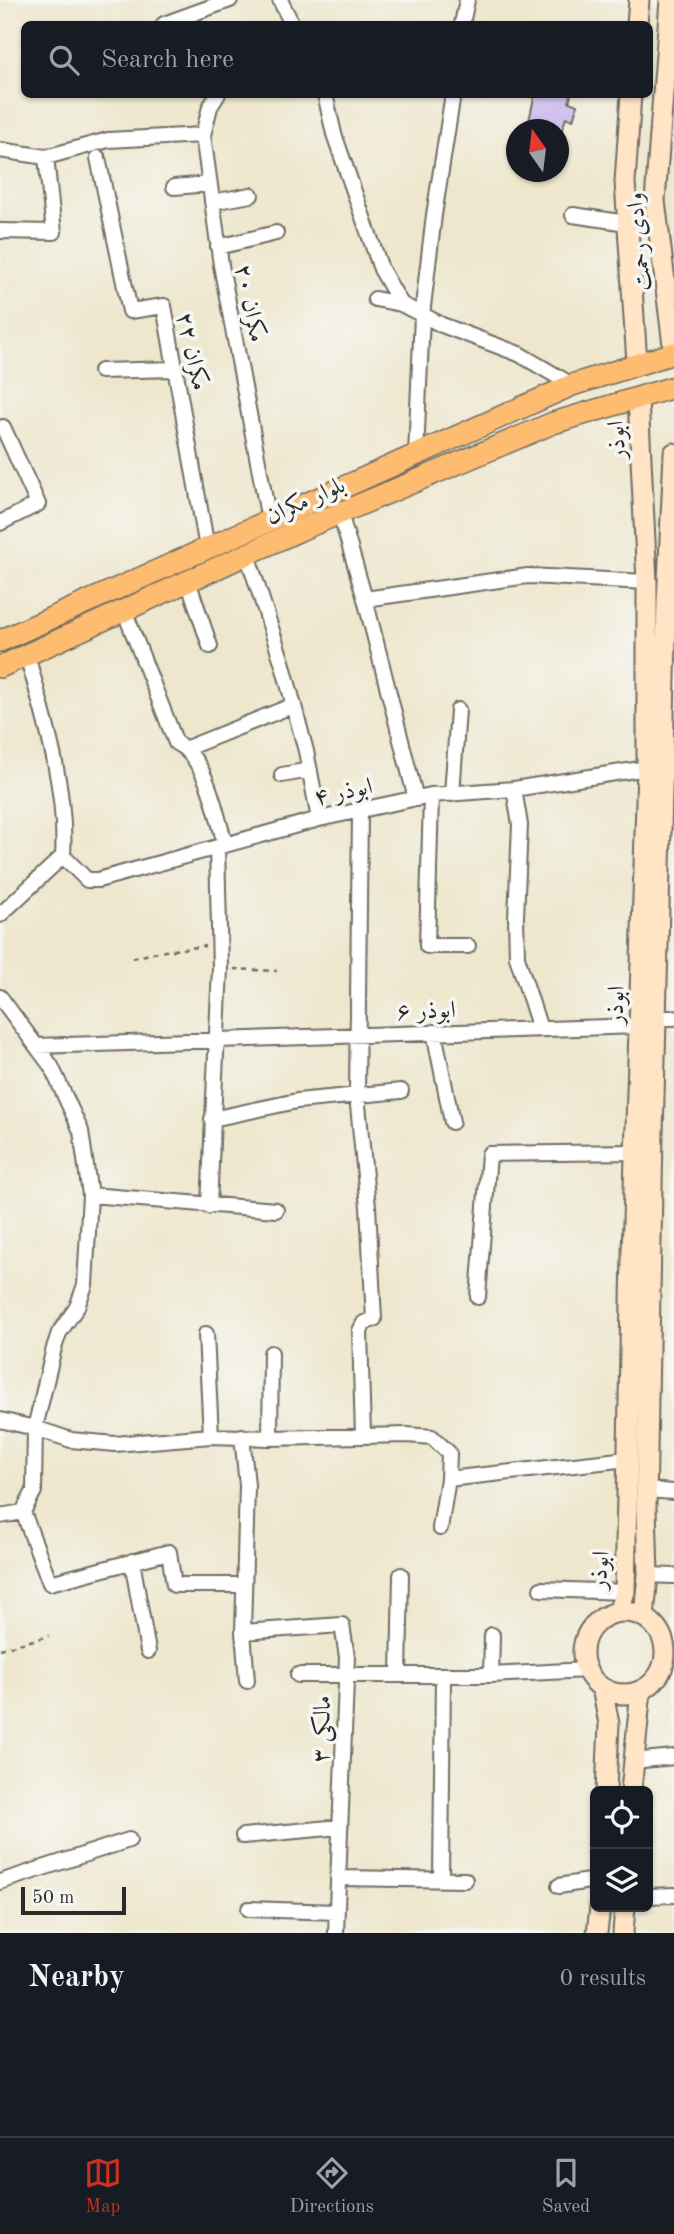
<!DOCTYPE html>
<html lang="en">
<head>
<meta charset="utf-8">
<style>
	body { margin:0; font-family:"Old Standard TT",Amiri,serif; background:#242831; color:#f1f3f6 }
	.controls { position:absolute; right:21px; bottom:21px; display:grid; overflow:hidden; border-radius:10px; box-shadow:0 2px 5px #0004 }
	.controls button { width:63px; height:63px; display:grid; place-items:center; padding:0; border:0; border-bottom:2px solid #363941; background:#171b24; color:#f1f3f6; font:35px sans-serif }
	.compass { position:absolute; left:506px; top:119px; width:63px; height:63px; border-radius:50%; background:#171b24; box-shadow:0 2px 5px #0004; rotate:346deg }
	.scale { position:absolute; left:21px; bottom:18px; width:105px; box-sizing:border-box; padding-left:7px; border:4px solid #2b2b2b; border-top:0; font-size:19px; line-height:24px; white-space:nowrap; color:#2b2b2b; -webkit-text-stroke:5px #f6f6f2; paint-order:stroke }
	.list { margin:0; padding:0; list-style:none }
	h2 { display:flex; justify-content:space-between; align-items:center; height:91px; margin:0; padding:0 28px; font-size:30px }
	h2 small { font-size:23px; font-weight:400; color:#9ea1a6 }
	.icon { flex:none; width:38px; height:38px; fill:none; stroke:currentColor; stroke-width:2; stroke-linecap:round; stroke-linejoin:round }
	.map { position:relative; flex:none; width:674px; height:1933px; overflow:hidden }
	.search { position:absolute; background:#171b24; box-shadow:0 2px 5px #0004; left:21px; right:21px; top:21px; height:77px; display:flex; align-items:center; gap:18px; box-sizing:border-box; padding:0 24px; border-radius:10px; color:#9ea1a6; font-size:26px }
	.sheet { height:203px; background:#171b24 }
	nav { display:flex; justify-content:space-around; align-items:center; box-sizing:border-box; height:98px; border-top:2px solid #363941; background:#171b24; font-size:19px; color:#9ea1a6 }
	nav a { display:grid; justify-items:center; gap:4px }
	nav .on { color:#c8321e }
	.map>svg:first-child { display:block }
	.building { fill:#bda6e9 }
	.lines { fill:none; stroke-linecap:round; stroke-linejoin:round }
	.street-casing { stroke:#6f6d64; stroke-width:18 }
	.secondary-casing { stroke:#6f6d64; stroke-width:23 }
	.primary-casing { stroke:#6f6d64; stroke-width:24 }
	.path { stroke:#6f6d64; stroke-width:2.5; stroke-dasharray:5 5; stroke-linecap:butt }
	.street { stroke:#fff; stroke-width:14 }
	.secondary { stroke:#ffe4c6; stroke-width:19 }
	.primary { stroke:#febc71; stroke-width:21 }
	.labels { text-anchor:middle; stroke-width:7; stroke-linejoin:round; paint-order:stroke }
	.street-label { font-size:24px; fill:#2b2b2b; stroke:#f6f6f2 }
</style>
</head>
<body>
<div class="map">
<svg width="674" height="1933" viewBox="0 0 674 1933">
	<rect width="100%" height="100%" fill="#f6f6f2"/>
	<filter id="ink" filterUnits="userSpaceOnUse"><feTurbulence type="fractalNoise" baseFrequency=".0143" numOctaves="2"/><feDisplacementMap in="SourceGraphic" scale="14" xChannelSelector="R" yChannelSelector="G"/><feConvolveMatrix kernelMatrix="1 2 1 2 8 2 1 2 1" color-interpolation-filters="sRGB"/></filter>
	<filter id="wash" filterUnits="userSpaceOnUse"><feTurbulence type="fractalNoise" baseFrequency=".00686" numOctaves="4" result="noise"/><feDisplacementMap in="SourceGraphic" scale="28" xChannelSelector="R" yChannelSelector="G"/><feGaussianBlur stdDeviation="1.57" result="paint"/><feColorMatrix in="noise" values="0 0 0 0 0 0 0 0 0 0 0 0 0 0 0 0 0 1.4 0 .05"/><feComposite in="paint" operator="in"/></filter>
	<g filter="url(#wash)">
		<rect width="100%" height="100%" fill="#eee7cd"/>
		<g id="blocks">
			<path class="building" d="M535,94H571L569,102L577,105L573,120L566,117L562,130H527Z"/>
		</g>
	</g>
	<g filter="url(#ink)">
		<use href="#blocks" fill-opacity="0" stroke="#6f6d64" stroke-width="2"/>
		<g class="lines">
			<g class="street-casing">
				<path id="street" d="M280,0L292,24
					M164,24L230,0
					M462,24L467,0
					M218,94L210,107L203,135L221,265L269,520
					M325,94L334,134L381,269L401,304L442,325L519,354L572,385
					M0,150L46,157L108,140L203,135
					M98,158L130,311L164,306L207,548
					M174,187L209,184
					M212,202L251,195
					M573,215L627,223
					M0,231L54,232L46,157
					M218,247L276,233
					M375,299L401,304
					M101,371L175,369
					M416,455L422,315L434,215L453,94
					M340,513L365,599L416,799
					M0,523L38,504L3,427
					M247,554L283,665L306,751L319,819
					M188,581L210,646
					M365,599L528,576L647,582
					M124,610L176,743C207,758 216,813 225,844
					M27,655C45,720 67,788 63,856
					M187,748L294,705
					M282,775L310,770
					M514,789L520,825L516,917L517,957L540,1029
					M452,794L458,710
					M431,795L427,946H468
					M360,811L357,1095L368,1207L374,1319L364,1323L360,1331L363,1436
					M63,856L87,880H98L319,819L431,795L514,789L647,768
					M0,915L63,856
					M0,997L51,1066L81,1131L90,1195L85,1285L77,1307L59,1333L54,1348L35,1428L34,1491L23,1512L0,1516
					M656,1018H674
					M434,1032L452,1122
					M36,1046L639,1026
					M212,1119L297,1101L401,1091
					M90,1195L276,1210
					M209,1206L220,968L217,847
					M478,1297L489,1154L635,1152
					M206,1334L211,1436
					M0,1420L35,1428L71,1440L115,1444L211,1436L270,1438L407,1435L432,1437L449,1453L448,1479L440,1528
					M242,1436L247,1485L243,1632L247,1681
					M270,1438L271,1353
					M448,1479L628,1459
					M646,1490L674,1492
					M23,1512L50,1583L169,1552L174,1585H244
					M132,1561L148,1651
					M648,1575L674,1576
					M541,1589L625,1592
					M243,1632L342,1625L347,1657L336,1933
					M298,1675H491L587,1670
					M399,1675L401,1575
					M491,1675L492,1635
					M633,1761L674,1757
					M243,1836L340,1827
					M338,1878L465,1880
					M441,1880L443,1675
					M0,1882L129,1840
					M559,1886L595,1880
					M648,1896L674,1895
					M249,1909L336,1912"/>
			</g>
			<g class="secondary-casing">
				<path id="secondary" d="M670,0L655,201L674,353
					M637,24L639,0
					M631,94L625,182L637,363
					M618,1612L625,1592L632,1254L647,768V582L638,398
					M583 1653a41 41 0 1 1 82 0a41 41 0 1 1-82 0Z
					M644,1617L648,1575L646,1507L653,1134L667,603L674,453
					M602,1688L609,1724L606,1791
					M631,1791L641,1690
					M597,1933L600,1907
					M623,1933L625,1907"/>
			</g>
			<g class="primary-casing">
				<path id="primary" d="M0,641L572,385L674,353
					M0,667L300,530L553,423L674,387"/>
			</g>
			<path class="path" d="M133,958L158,952L205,946
				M234,969L277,971
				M0,1649L49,1636"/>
			<use href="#street" class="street"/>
			<use href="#secondary" class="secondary"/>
			<use href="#primary" class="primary"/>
		</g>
	</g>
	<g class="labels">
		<g class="street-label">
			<text transform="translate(638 242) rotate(-95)" y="8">وادی رحمت</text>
			<text transform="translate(251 303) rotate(79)" y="8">مکران ۲۰</text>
			<text transform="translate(193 351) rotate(78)" y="8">مکران ۲۲</text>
			<text transform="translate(616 440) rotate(-93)" y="8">ابوذر</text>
			<text transform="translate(305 500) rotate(-24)" y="8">بلوار مکران</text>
			<text transform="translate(343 791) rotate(-12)" y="8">ابوذر ۴</text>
			<text transform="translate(615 1005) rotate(-88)" y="8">ابوذر</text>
			<text transform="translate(426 1010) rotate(-2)" y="8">ابوذر ۶</text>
			<text transform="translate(599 1570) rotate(-85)" y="8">ابوذر</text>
			<text transform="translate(321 1729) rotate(-88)" y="8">مالکی ۳</text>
		</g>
	</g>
</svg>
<div class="controls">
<button><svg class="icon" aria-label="locate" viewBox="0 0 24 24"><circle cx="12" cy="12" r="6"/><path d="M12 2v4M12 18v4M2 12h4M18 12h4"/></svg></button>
<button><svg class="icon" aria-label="layers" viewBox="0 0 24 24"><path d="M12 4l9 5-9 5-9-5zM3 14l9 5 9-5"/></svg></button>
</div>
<svg class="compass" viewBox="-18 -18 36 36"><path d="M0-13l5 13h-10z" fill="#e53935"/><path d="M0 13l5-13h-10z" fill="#9ea1a6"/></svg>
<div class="scale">50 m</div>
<div class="search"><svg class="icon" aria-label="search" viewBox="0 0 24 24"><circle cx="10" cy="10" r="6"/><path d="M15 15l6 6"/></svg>Search here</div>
</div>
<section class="sheet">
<h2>Nearby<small>0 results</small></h2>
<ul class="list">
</ul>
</section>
<nav>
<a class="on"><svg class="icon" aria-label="map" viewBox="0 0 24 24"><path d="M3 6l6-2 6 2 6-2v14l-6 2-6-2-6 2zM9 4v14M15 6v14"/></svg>Map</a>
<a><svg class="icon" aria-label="directions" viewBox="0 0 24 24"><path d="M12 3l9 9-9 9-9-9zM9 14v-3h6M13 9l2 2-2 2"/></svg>Directions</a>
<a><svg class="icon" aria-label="saved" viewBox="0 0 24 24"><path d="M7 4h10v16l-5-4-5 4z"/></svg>Saved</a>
</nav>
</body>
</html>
